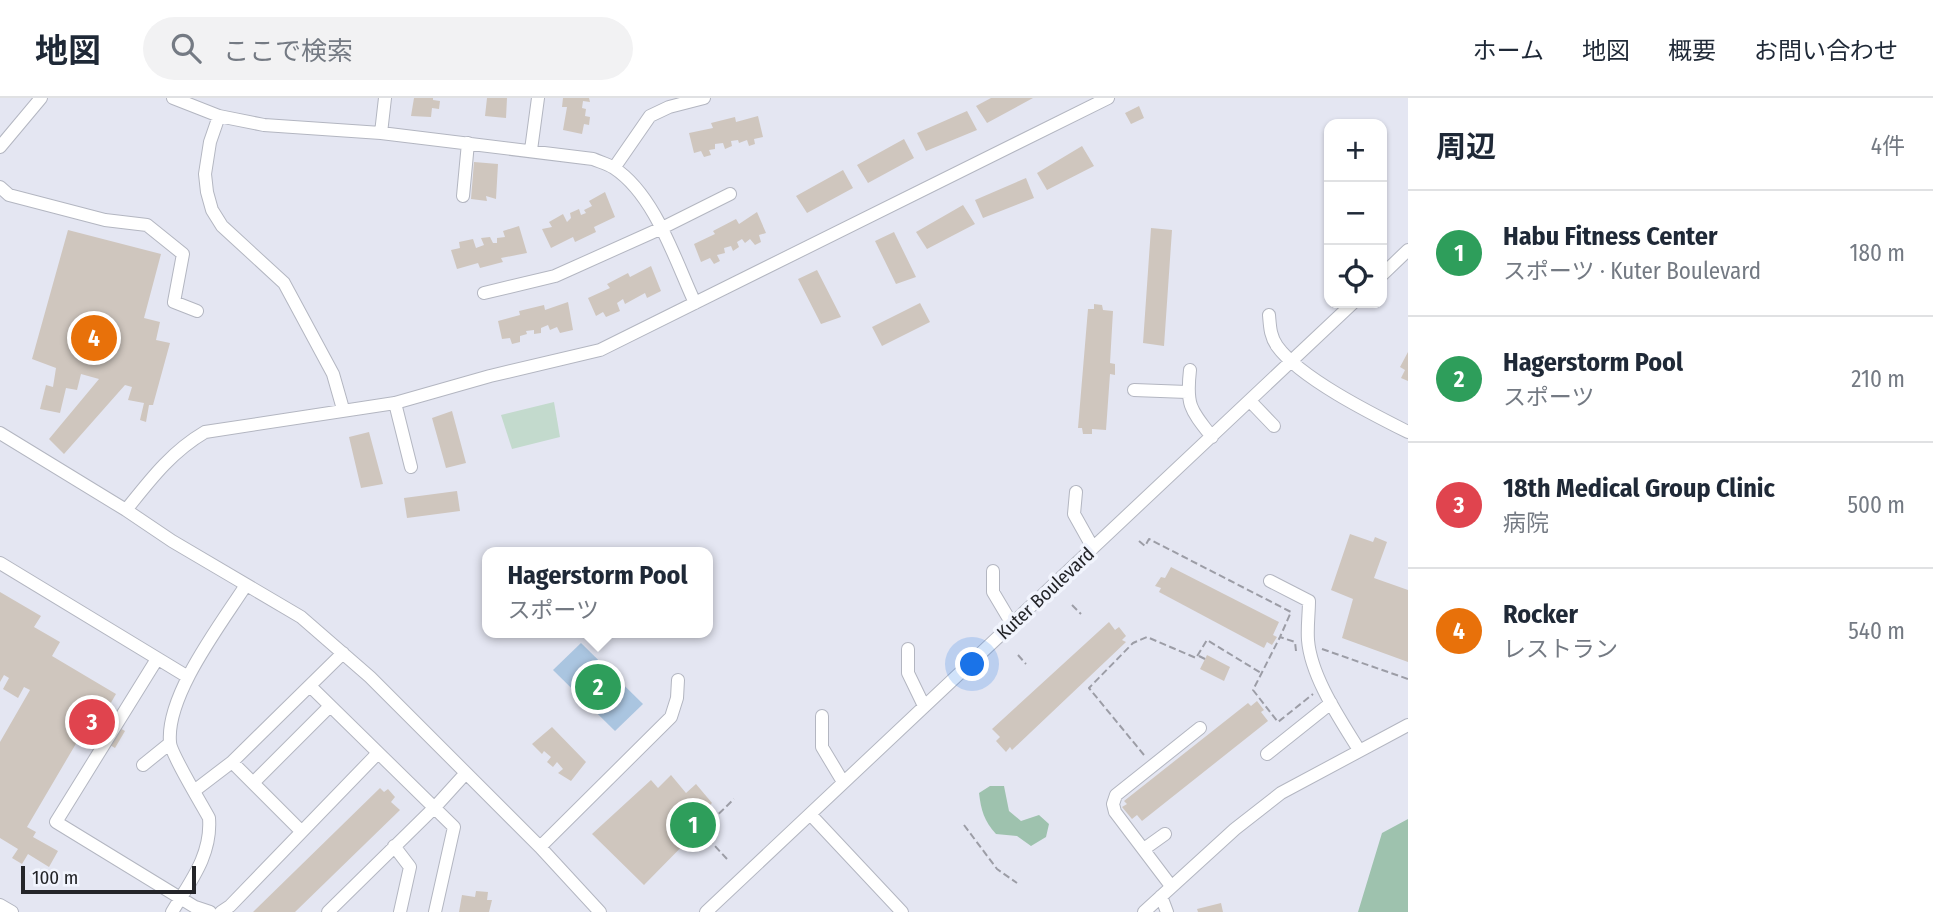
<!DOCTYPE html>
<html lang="ja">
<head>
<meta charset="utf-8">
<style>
	body { margin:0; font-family:"Fira Sans Condensed","Noto Sans JP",sans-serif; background:#f2f2f3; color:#1f2937 }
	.controls { position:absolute; right:21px; top:21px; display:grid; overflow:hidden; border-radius:14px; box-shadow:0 2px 5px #0004 }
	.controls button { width:63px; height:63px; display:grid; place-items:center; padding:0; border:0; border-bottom:2px solid #e0e1e3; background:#fff; color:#1f2937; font:35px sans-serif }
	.scale { position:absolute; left:21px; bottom:18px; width:175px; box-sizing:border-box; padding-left:7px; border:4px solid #242529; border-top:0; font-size:19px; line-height:24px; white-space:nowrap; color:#242529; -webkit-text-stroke:5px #f1f4fd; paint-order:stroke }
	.you { position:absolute; left:973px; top:567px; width:24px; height:24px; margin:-18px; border:5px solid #fff; border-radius:50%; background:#1a73e8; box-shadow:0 0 0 10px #1a73e833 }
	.badge { display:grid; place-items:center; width:46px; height:46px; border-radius:50%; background:#3551c2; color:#fff; font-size:23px; font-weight:700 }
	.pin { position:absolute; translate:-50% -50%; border:4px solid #fff; box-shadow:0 2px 7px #0006 }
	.popup { position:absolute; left:482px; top:449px; width:231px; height:91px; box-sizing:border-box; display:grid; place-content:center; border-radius:14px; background:#fff; filter:drop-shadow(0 2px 5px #0005); font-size:23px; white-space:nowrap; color:#747a83 }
	.popup b { font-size:26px; color:#1f2937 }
	.popup::after { content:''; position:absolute; left:50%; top:100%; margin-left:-14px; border:14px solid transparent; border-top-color:#fff }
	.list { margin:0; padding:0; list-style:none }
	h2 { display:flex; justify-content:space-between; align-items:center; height:91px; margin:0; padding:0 28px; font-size:30px }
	h2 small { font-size:23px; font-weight:400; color:#747a83 }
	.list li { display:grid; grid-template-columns:46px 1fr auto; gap:21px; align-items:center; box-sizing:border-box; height:126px; padding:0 28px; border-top:2px solid #e0e1e3 }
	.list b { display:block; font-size:26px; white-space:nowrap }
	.list p { margin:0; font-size:23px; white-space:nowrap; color:#747a83 }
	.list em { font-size:23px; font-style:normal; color:#747a83 }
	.icon { flex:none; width:38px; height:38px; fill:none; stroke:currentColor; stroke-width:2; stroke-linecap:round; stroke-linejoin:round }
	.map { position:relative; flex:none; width:1408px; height:814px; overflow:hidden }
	header { display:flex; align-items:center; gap:42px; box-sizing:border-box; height:98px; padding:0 35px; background:#fff; border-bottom:2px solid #e0e1e3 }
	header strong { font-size:33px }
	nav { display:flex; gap:38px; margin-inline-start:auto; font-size:24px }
	.search { width:490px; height:63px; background:#f2f2f3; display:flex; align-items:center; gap:18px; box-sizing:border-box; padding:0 24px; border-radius:38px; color:#747a83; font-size:26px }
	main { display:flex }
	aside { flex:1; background:#fff }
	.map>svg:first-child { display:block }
	.green { fill:#c3dacd }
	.forest { fill:#9ec2ae }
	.water { fill:#aac5e0 }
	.building { fill:#cfc6be }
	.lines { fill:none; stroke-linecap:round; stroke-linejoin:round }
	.minor-casing { stroke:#b3b6c1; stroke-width:14 }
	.path { stroke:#9c9da6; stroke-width:2; stroke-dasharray:7 3.5; stroke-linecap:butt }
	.minor { stroke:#fff; stroke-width:12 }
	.labels { text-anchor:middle; stroke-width:7; stroke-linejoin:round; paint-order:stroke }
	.street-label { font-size:19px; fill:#242529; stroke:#f1f4fd }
</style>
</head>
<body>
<header>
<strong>地図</strong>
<div class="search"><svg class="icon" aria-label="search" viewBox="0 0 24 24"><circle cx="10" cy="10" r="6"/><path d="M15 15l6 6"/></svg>ここで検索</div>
<nav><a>ホーム</a><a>地図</a><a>概要</a><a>お問い合わせ</a></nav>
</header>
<main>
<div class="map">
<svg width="1408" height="814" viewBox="0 0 1408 814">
	<rect width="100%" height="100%" fill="#e4e6f2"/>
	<path class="green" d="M554,304L560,339L512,351L501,317Z"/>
	<path class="forest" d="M990,688H1004L1009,713L1021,723L1039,717L1049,726L1046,739L1031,748L1017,738L996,736C984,723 981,712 979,695Z
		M1408,721V814H1358L1382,735Z"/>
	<path class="water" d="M581,545L643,606L615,633L553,572Z"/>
	<path class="building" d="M414,0H433V2L440,3L439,11L432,10L431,19L411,18Z
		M487,0H507L506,20L485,18Z
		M563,0H589L590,4L583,3L582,10L586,11L585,18L590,19L589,27L584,26L582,36L563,32L567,9H562Z
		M991,0H1033L987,25L976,8Z
		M1139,8L1144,20L1131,26L1125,15Z
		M967,13L977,32L926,53L917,35Z
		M758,18L763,39L754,41L755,46L749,48L747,42L739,45L738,42L731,43L732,48L725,51L723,45L715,46V51L709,52L711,57L704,59L701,53L694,55L689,35L713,30L711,25L735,19L736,24Z
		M904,41L914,60L868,85L857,67Z
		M1082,48L1094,68L1047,92L1037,75Z
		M474,64L498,66L496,101L486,98L487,103L471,101Z
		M843,72L853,90L807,115L796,98Z
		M1026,80L1034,100L983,120L975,102Z
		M605,94L615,119L594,129L596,134L575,144L573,139L551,150L542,131L552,129L549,124L563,116L567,124L571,120L570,115L579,111L581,117L586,115L584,112L592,108L589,103Z
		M963,107L975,126L927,151L916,134Z
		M757,114L766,135L759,137L761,144L755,147L750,141L745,145L742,141L737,144L739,149L733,153L731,148L724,150L725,155L717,157L720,163L714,166L710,160L701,164L694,146L715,136L713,133L736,121L739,126Z
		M519,128L527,155L501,160L503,164L480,170L478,165L457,171L451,152L460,150L459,144L473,141L476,150L484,147L481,140L490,139L493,145H497V140L505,139L503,133Z
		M1151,130L1172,132L1164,248L1143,245Z
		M68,132L161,156L144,220L160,224L156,242L170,245L153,307H149L146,324L140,322L144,305L128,302L132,289L125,287L64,356L49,341L99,281L81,276L77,292L66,290L60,315L40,311L46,287L53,289L56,270L32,261Z
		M894,134L916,179L896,186L875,143Z
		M651,168L661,193L647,200L645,195L625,206L623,201L617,205L620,213L606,219L603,214L596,218L588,200L610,190L607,186L628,175L630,179Z
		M817,172L841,219L821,226L798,181Z
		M568,204L573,232L560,235L557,229L550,232L548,227L541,230V235L534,236V232L526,233L527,236L520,238V244L512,246L510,240L502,241L498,223L520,217L519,213L544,207L545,212Z
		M920,205L930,224L882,248L872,229Z
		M1094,206L1102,207L1103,212L1113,213L1110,265L1115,266V277L1110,276L1106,332L1092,331V336H1083L1082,330H1078L1088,211H1094Z
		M1408,254V283L1401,280L1405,272L1400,269Z
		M452,313L466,365L446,370L432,320Z
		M369,334L383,386L361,390L349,339Z
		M457,393L460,413L407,420L404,400Z
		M1350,436L1373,444L1375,439L1387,444L1374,480L1408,492V564L1342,540L1353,501L1331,492Z
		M1171,469L1279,524L1273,537L1277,539L1272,547L1267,544L1264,550L1159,494L1161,490L1155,488L1161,479L1165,480Z
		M0,494L41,518L34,529L60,544L52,558L116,596L102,620L125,633L115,650L84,632L27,729L36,734L33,739L58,753L49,769L28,756L22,766L12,760L18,751L0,740V644L30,592L24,589L18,600L3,591L9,580L4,577L0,584Z
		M1109,524L1115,532L1119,529L1126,538L1122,542L1126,544L1012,652L1010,649L1006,654L996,643L1000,639L992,631Z
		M1207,557L1230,569L1224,583L1200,571Z
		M1257,603L1264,612L1261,614L1268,623L1142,723L1137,717L1132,721L1122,709L1127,706L1124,703L1248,605L1251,608Z
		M552,629L586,664L571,683L558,675L563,671L557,664L553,669L547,664L551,659L544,653L542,656L532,646Z
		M671,677L686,695L696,686L712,705L696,721L702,728L644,787L592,736L651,682L658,690Z
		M380,690L384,694L388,691L395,699L391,704L400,712L295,814H253Z
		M476,793L488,794L487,802H492L489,814H459L462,797L475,799Z
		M1221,805L1223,814H1198L1197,811Z"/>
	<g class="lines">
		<g class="minor-casing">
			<path id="minor" d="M173,0L219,18L264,27L381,35L593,61C600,64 608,66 614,70C655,97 675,162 695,205
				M219,18L210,44L205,76L207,94L212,112L222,128L284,185L333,276L343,311
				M381,35L385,0
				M0,49L41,0
				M531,52L538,0
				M614,70L650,18L669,9L704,0
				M0,89L9,97L105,122L147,127L183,156L174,204L197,213
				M463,98L468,45
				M1382,177L1408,152
				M484,195L555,178L662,130L730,96
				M1269,217C1270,228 1270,238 1277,248C1300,280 1372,316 1408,334
				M1190,272C1186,307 1190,311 1212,339
				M1134,292L1187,294
				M1250,303L1274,328
				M395,305L411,369
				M0,335L126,412L172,443L301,519L370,579L540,749L600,814
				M1076,394L1074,416L1093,450
				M126,412C150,382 171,354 205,334L395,305L490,278L600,252L1108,0
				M0,465L188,579
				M993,473V494L1012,526
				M1270,483L1309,503C1309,515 1307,529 1308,542C1311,579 1340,621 1359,652
				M908,551V575L924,608
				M157,561L56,724L195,809L210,814
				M310,588L454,729L435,814
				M822,618V649L843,684
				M1267,656L1331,605
				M232,664L301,733
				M143,667L169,646
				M253,685L330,608
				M194,693L232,664L343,555
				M810,716L902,814
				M394,748L410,769L400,814
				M540,749L671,619L677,600L678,582
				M1144,751L1165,736
				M1171,788L1115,714L1113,706L1116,697L1200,630
				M1161,798L1167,814
				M0,807L12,814
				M172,814C190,784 212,757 209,720C202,707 170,654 170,644C166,597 221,526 246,487
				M221,814L230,808L377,656
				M328,814L436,708L465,676
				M706,814L1353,205
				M1144,814L1235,731L1281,695L1408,627"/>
		</g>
		<path class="path" d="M1139,443L1145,448L1149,441L1291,514L1280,539
			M1072,507L1081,516
			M1322,551L1408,581
			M1296,553L1295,544L1280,539L1253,592L1278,624L1313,596
			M1018,557L1026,566
			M1199,558L1205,561
			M1144,657L1089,590L1133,545L1147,539L1196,560L1207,542L1261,575
			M964,727L997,771L1017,785
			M727,761L701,733L734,701"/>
		<use href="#minor" class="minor"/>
	</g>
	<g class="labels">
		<g class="street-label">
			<text transform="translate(1045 495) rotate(-43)" y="7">Kuter Boulevard</text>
		</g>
	</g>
</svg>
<div class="controls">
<button>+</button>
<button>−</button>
<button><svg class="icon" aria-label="locate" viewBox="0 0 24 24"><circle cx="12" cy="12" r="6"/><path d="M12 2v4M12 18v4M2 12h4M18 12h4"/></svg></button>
</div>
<div class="scale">100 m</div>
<div class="you"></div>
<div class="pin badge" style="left:693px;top:727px;background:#2e9e5b">1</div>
<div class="pin badge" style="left:598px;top:589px;background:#2e9e5b">2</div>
<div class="popup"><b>Hagerstorm Pool</b>スポーツ</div>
<div class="pin badge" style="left:92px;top:624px;background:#e0444e">3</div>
<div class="pin badge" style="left:94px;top:240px;background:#e8710a">4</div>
</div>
<aside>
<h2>周辺<small>4件</small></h2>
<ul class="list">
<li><span class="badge" style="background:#2e9e5b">1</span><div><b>Habu Fitness Center</b><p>スポーツ · Kuter Boulevard</p></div><em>180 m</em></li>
<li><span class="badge" style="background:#2e9e5b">2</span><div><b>Hagerstorm Pool</b><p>スポーツ</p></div><em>210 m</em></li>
<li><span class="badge" style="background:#e0444e">3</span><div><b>18th Medical Group Clinic</b><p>病院</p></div><em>500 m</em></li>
<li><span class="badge" style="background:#e8710a">4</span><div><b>Rocker</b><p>レストラン</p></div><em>540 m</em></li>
</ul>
</aside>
</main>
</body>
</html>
